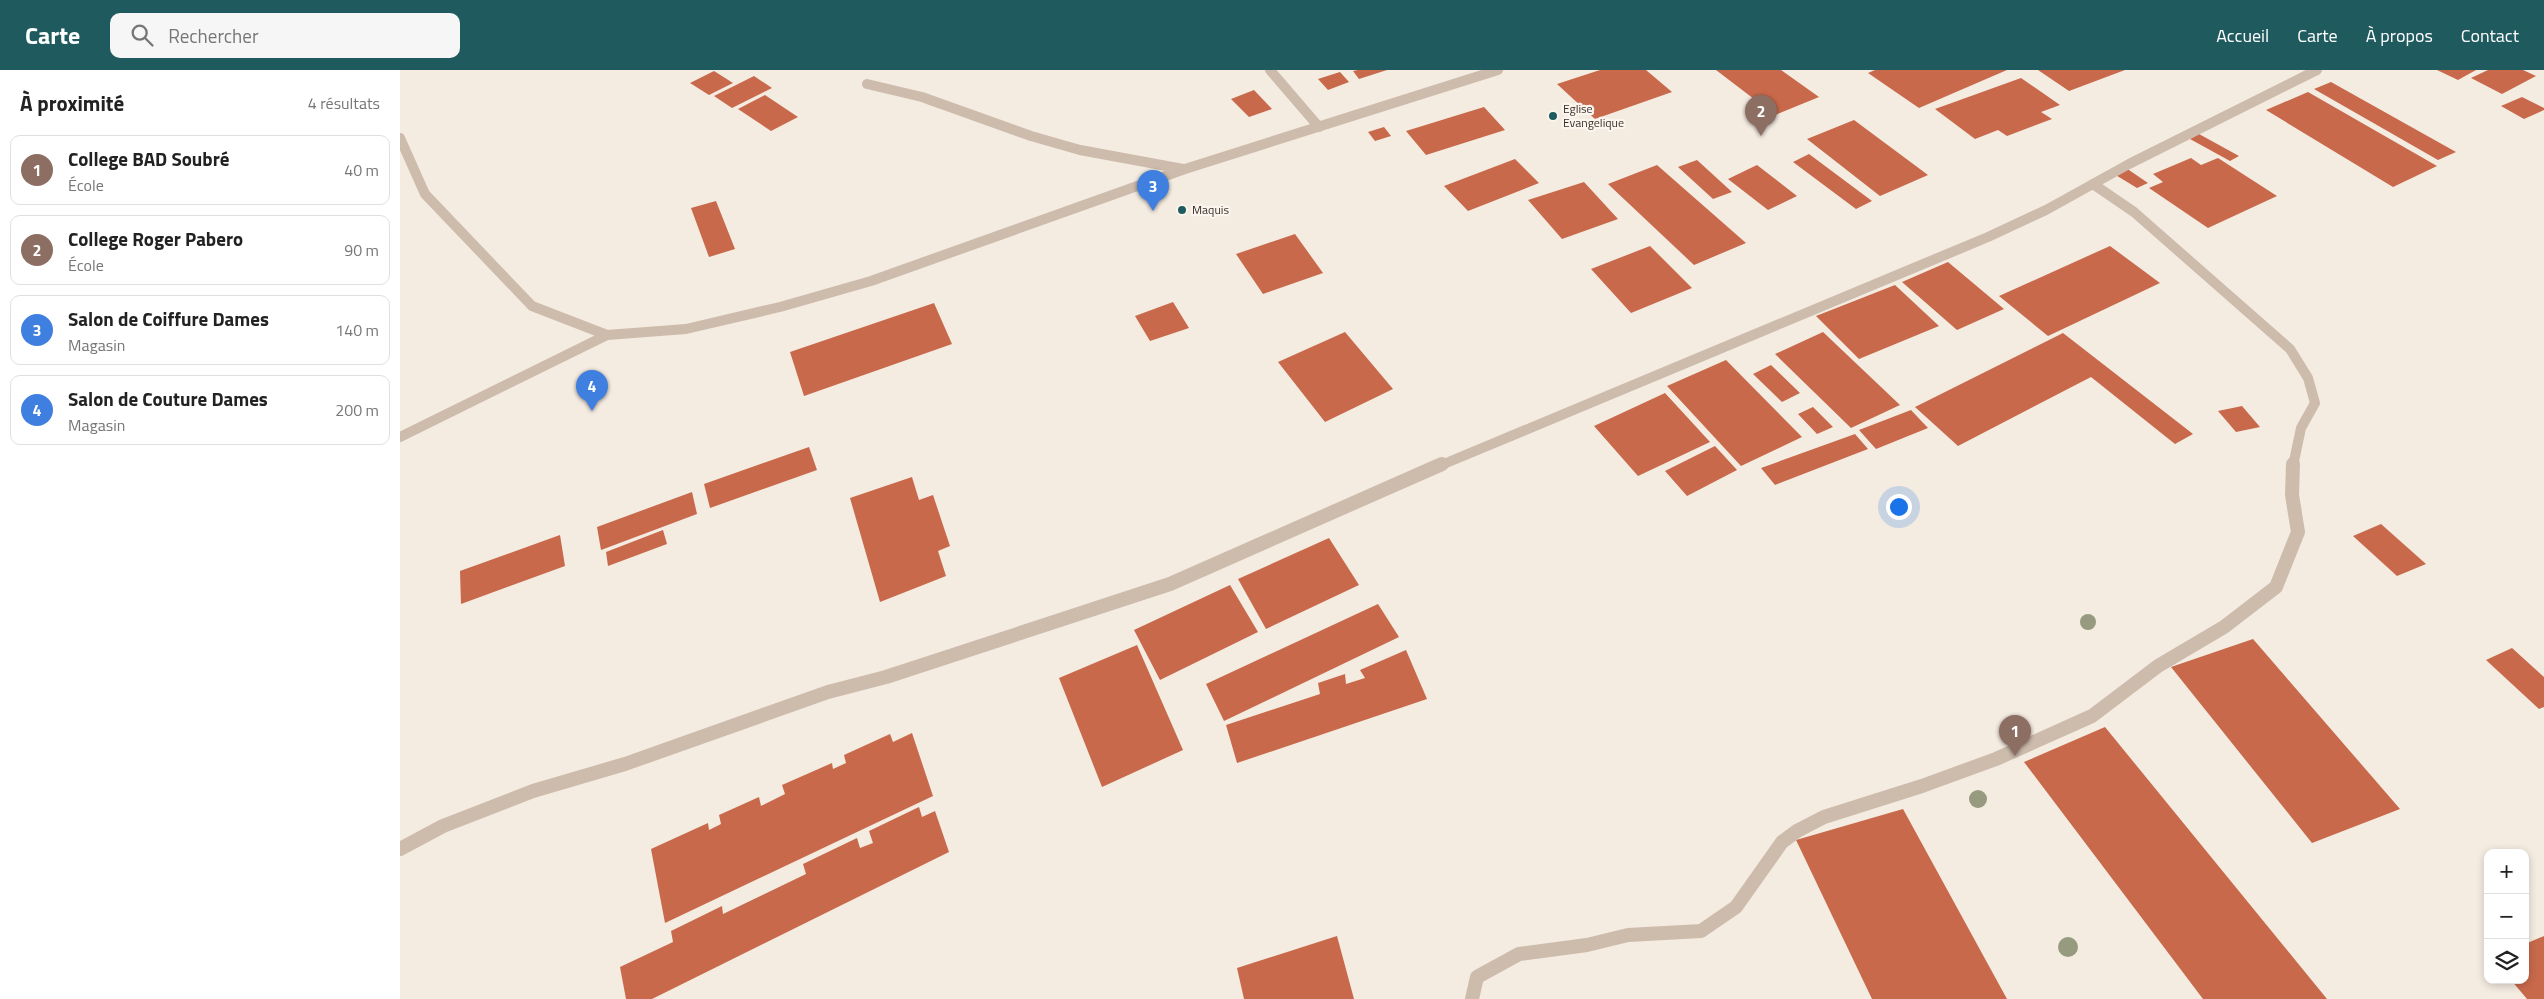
<!DOCTYPE html>
<html lang="fr">
<head>
<meta charset="utf-8">
<style>
	body { margin:0; font-family:"Titillium Web",sans-serif; background:#f6f6f6; color:#222 }
	.controls { position:absolute; right:15px; bottom:15px; display:grid; overflow:hidden; border-radius:10px; box-shadow:0 2px 8px #0003 }
	.controls button { width:45px; height:45px; display:grid; place-items:center; padding:0; border:0; border-bottom:1px solid #e0e0e0; background:#fff; color:#222; font:25px sans-serif }
	.you { position:absolute; left:1498px; top:436px; width:18px; height:18px; margin:-12px; border:4px solid #fff; border-radius:50%; background:#1a73e8; box-shadow:0 0 0 8px #1a73e833 }
	.badge { display:grid; place-items:center; width:32px; height:32px; border-radius:50%; background:#1f5a5e; color:#fff; font-size:16px; font-weight:700 }
	.pin { position:absolute; translate:-50% -41px; filter:drop-shadow(0 1px 2px #0008) }
	.pin::after { content:''; position:absolute; top:26px; width:18px; height:15px; background:inherit; clip-path:polygon(0 0,100% 0,50% 100%) }
	.list { margin:0; padding:0; list-style:none }
	h2 { display:flex; justify-content:space-between; align-items:center; height:65px; margin:0; padding:0 20px; font-size:21px }
	h2 small { font-size:16px; font-weight:400; color:#767676 }
	.list li { display:grid; grid-template-columns:32px 1fr auto; gap:15px; align-items:center; box-sizing:border-box; height:70px; margin:0 10px 10px; padding:0 10px; border:1px solid #e0e0e0; border-radius:10px }
	.list b { display:block; font-size:19px; white-space:nowrap }
	.list p { margin:0; font-size:16px; white-space:nowrap; color:#767676 }
	.list em { font-size:16px; font-style:normal; color:#767676 }
	.icon { flex:none; width:28px; height:28px; fill:none; stroke:currentColor; stroke-width:2; stroke-linecap:round; stroke-linejoin:round }
	.map { position:relative; flex:none; width:2144px; height:929px; overflow:hidden }
	header { display:flex; align-items:center; gap:30px; box-sizing:border-box; height:70px; padding:0 25px; background:#1f5a5e; color:#fff }
	header strong { font-size:24px }
	nav { display:flex; gap:28px; margin-inline-start:auto; font-size:18px }
	.search { width:350px; height:45px; background:#f6f6f6; display:flex; align-items:center; gap:12px; box-sizing:border-box; padding:0 18px; border-radius:10px; color:#767676; font-size:19px }
	main { display:flex }
	aside { flex:1; background:#fff }
	.map>svg:first-child { display:block }
	.building { fill:#c8694b }
	.lines { fill:none; stroke-linecap:round; stroke-linejoin:round }
	.lane-far1 { stroke:#cdbbac; stroke-width:10 }
	.lane { stroke:#cdbbac; stroke-width:14 }
	.street-far1 { stroke:#cdbbac; stroke-width:10 }
	.street { stroke:#cdbbac; stroke-width:14 }
	.tree { fill:#969b7f }
	.poi-dot { fill:#1f5a5e; stroke:#fbf5ee; stroke-width:2 }
	.labels { text-anchor:middle; stroke-width:4.5; stroke-linejoin:round; paint-order:stroke }
	.far-poi-label { font-size:12px; fill:#3b302b; stroke:#fbf5ee; text-anchor:start }
</style>
</head>
<body>
<header>
<strong>Carte</strong>
<div class="search"><svg class="icon" aria-label="search" viewBox="0 0 24 24"><circle cx="10" cy="10" r="6"/><path d="M15 15l6 6"/></svg>Rechercher</div>
<nav><a>Accueil</a><a>Carte</a><a>À propos</a><a>Contact</a></nav>
</header>
<main>
<aside>
<h2>À proximité<small>4 résultats</small></h2>
<ul class="list">
<li><span class="badge" style="background:#8d6e63">1</span><div><b>College BAD Soubré</b><p>École</p></div><em>40 m</em></li>
<li><span class="badge" style="background:#8d6e63">2</span><div><b>College Roger Pabero</b><p>École</p></div><em>90 m</em></li>
<li><span class="badge" style="background:#3f7fe0">3</span><div><b>Salon de Coiffure Dames</b><p>Magasin</p></div><em>140 m</em></li>
<li><span class="badge" style="background:#3f7fe0">4</span><div><b>Salon de Couture Dames</b><p>Magasin</p></div><em>200 m</em></li>
</ul>
</aside>
<div class="map">
<svg width="2144" height="929" viewBox="0 0 2144 929">
	<rect width="100%" height="100%" fill="#f4ebe1"/>
	<path class="building" d="M958,0H987L959,9L953,1Z
		M1200,0H1246L1272,22L1195,49L1157,14Z
		M1316,0H1381L1419,27L1375,45Z
		M1475,0H1607L1519,38L1468,3Z
		M1638,0H1725L1669,21Z
		M2037,0H2076L2058,10Z
		M2088,0H2123L2136,6L2102,24L2071,8Z
		M314,1L333,13L309,25L290,13Z
		M940,2L949,12L928,20L918,9Z
		M354,6L372,18L332,38L314,26Z
		M1621,8L1660,35L1641,42L1652,49L1607,66L1598,60L1575,69L1535,39Z
		M1931,12L2056,82L2038,90L1914,19Z
		M854,20L872,39L849,47L831,29Z
		M1908,22L2037,96L1993,117L1866,40Z
		M365,25L398,47L371,61L338,39Z
		M2122,27L2144,38V40L2124,49L2101,36Z
		M1084,37L1105,60L1026,85L1006,61Z
		M1454,50L1528,105L1480,126L1407,69Z
		M984,57L991,66L975,71L968,62Z
		M1799,64L1839,86L1830,91L1790,69Z
		M1409,84L1472,131L1456,139L1393,92Z
		M1791,88L1801,95L1818,88L1877,126L1808,158L1749,118L1763,112L1753,104Z
		M1115,89L1139,113L1068,141L1044,116Z
		M1297,90L1332,122L1313,129L1278,97Z
		M1257,95L1346,173L1294,195L1208,114Z
		M1357,95L1397,126L1368,140L1328,109Z
		M1726,98L1748,113L1737,118L1714,104Z
		M1184,112L1218,149L1162,169L1128,130Z
		M316,131L335,179L309,187L291,138Z
		M895,164L923,203L863,224L836,184Z
		M1250,176L1292,218L1231,243L1191,199Z
		M1710,176L1760,213L1648,266L1599,226Z
		M1548,192L1604,239L1557,260L1502,212Z
		M1495,215L1539,256L1459,289L1416,246Z
		M773,232L789,258L750,271L735,246Z
		M534,233L552,274L404,326L390,282Z
		M945,262L993,319L925,352L878,292Z
		M1423,262L1500,335L1451,358L1375,284Z
		M1663,263L1793,364L1775,374L1691,307L1558,376L1515,337Z
		M1326,290L1402,367L1341,396L1267,316Z
		M1371,295L1400,323L1382,332L1353,304Z
		M1265,323L1310,372L1238,406L1194,356Z
		M1842,336L1860,357L1836,362L1818,341Z
		M1413,337L1433,357L1417,364L1398,344Z
		M1511,340L1528,358L1476,379L1459,360Z
		M1455,364L1468,379L1375,415L1361,398Z
		M1315,376L1337,400L1287,426L1265,401Z
		M409,377L417,400L310,438L304,414Z
		M512,407L519,430L533,425L550,476L538,481L546,506L480,532L450,428Z
		M292,422L297,444L201,480L197,457Z
		M1981,454L2026,494L1997,506L1953,466Z
		M263,460L267,474L208,496L206,482Z
		M160,465L165,496L61,534L60,501Z
		M929,468L959,515L866,559L838,509Z
		M830,515L858,562L760,610L734,560Z
		M978,534L999,567L824,651L806,614Z
		M1853,569L2000,739L1912,773L1771,597Z
		M737,575L783,680L702,717L659,608Z
		M2112,578L2144,607V637L2139,639L2086,590Z
		M1006,580L1027,629L837,693L826,655L920,624L918,613L945,604L946,614L965,608L960,600Z
		M1705,657L1927,929H1803L1624,692Z
		M512,663L533,726L265,853L251,779L308,753L309,760L321,754L319,745L359,727L361,736L385,724L382,715L432,693L433,699L446,693L444,685L490,664L493,672Z
		M519,737L522,747L535,741L549,782L252,929H226L220,897L273,872L271,861L322,836L323,844L406,804L403,794L457,768L460,778L473,773L469,761Z
		M1503,739L1607,929H1472L1396,770Z
		M937,866L954,929H844L837,898Z
		M2144,866V929H2127L2111,910H2125V874Z"/>
	<g class="lines">
		<path class="lane-far1" d="M1693,114L1734,142L1890,279L1908,308L1915,333L1901,358L1893,396"/>
		<path class="lane" d="M1072,929L1077,907L1119,884L1187,875L1228,865L1301,861L1336,837L1382,772L1397,761L1424,747L1522,716L1596,689L1692,646L1758,596L1824,557L1876,517L1898,462L1892,425L1893,394"/>
		<path class="street-far1" d="M870,0L919,57
			M467,14L522,27L631,66L680,80L783,99
			M0,68L25,124L132,236L207,265
			M0,367L207,265L286,259L380,237L471,211L785,99L1098,0
			M1039,396L1588,167L1646,140L1729,94L1917,0"/>
		<path class="street" d="M0,779L43,756L133,721L225,694L428,622L486,607L770,514L1042,394"/>
	</g>
	<g class="tree">
		<circle cx="1688" cy="552" r="8"/>
		<circle cx="1578" cy="729" r="9"/>
		<circle cx="1668" cy="877" r="10"/>
	</g>
	<g class="poi-dot">
		<circle cx="1153" cy="46" r="5"/>
		<circle cx="782" cy="140" r="5"/>
	</g>
	<g class="labels">
		<g class="far-poi-label">
			<text x="1163" y="43">Eglise<tspan x="1163" dy="14">Evangelique</tspan></text>
			<text x="792" y="144">Maquis</text>
		</g>
	</g>
</svg>
<div class="controls">
<button>+</button>
<button>−</button>
<button><svg class="icon" aria-label="layers" viewBox="0 0 24 24"><path d="M12 4l9 5-9 5-9-5zM3 14l9 5 9-5"/></svg></button>
</div>
<div class="you"></div>
<div class="pin badge" style="left:1615px;top:686px;background:#8d6e63">1</div>
<div class="pin badge" style="left:1361px;top:66px;background:#8d6e63">2</div>
<div class="pin badge" style="left:753px;top:141px;background:#3f7fe0">3</div>
<div class="pin badge" style="left:192px;top:341px;background:#3f7fe0">4</div>
</div>
</main>
</body>
</html>
